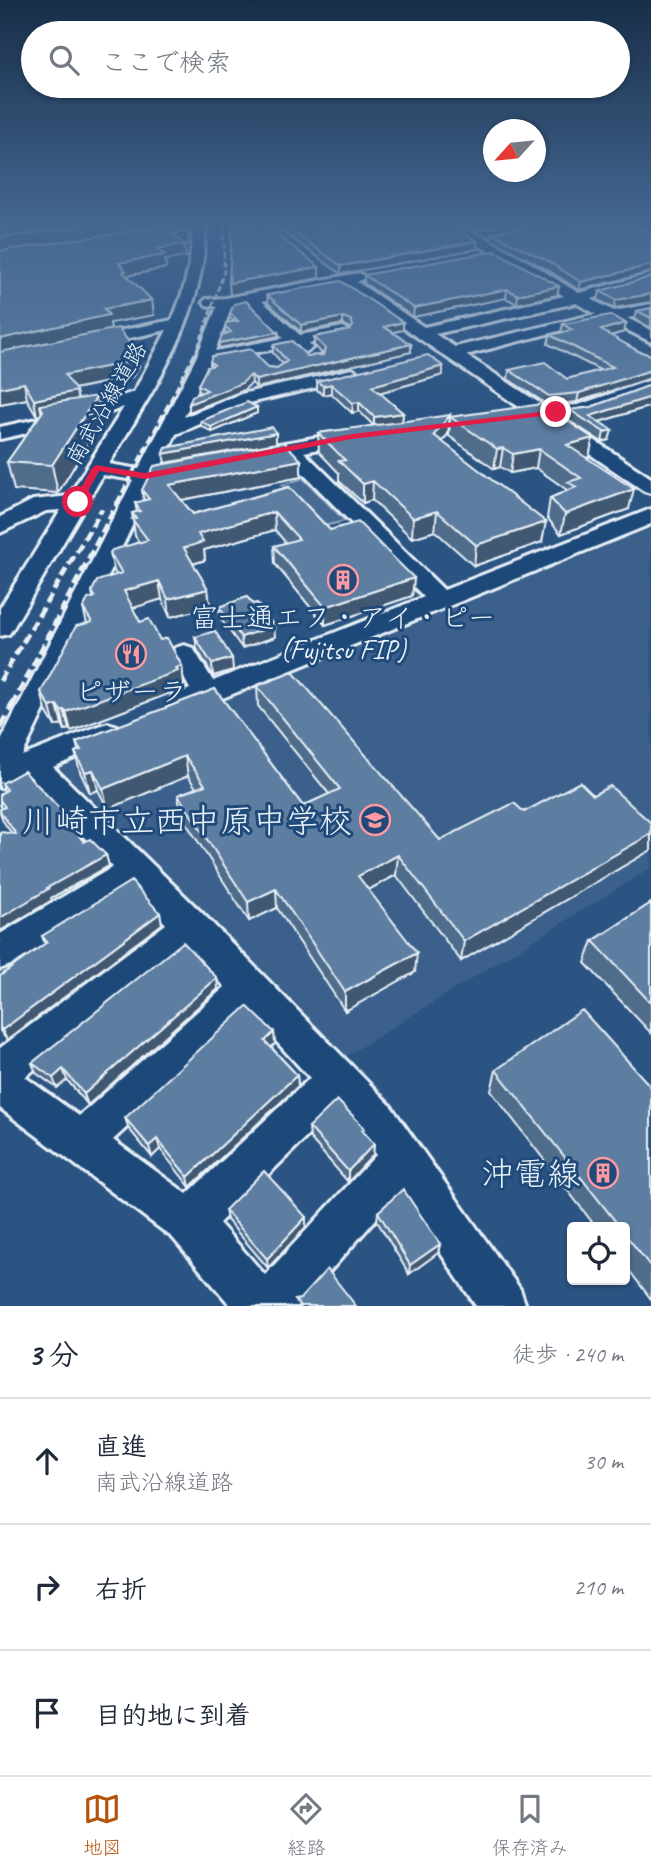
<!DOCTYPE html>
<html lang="ja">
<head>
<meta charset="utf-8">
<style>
	body { margin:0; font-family:Caveat,"Klee One",sans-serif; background:#f2f2f3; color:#1f2937 }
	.controls { position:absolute; right:21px; bottom:21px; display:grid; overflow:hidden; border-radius:7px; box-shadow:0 2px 5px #0004 }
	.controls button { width:63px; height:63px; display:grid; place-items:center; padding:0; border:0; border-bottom:2px solid #e0e1e3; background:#fff; color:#1f2937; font:35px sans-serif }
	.compass { position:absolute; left:483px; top:119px; width:63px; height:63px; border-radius:50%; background:#fff; box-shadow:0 2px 5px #0004; rotate:243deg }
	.stop { position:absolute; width:21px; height:21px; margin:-16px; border:5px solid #e11d48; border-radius:50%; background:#fff }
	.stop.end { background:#e11d48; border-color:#fff; box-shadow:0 2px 7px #0008 }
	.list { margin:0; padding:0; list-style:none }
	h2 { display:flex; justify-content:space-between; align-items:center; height:91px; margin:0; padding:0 28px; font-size:30px }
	h2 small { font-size:23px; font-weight:400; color:#747a83 }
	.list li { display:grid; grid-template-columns:46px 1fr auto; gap:21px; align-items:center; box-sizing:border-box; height:126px; padding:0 28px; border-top:2px solid #e0e1e3 }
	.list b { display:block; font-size:26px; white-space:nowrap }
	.list p { margin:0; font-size:23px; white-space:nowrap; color:#747a83 }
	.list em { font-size:23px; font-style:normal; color:#747a83 }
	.icon { flex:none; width:38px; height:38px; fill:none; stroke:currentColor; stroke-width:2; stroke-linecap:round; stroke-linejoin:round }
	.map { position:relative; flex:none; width:651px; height:1306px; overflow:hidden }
	.search { position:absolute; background:#fff; box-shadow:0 2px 5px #0004; left:21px; right:21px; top:21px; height:77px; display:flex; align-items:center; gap:18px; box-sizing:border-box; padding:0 24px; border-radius:38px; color:#747a83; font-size:26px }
	.sheet { height:469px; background:#fff }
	nav { display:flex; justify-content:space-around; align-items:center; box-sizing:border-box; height:98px; border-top:2px solid #e0e1e3; background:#fff; font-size:19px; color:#747a83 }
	nav a { display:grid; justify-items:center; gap:4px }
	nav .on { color:#b45309 }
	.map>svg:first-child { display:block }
	.built { fill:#3a608b }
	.green { fill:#476b93; stroke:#98aec6; stroke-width:2 }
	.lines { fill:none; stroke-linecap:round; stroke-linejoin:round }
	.minor-casing { stroke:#e8f1f8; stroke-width:6 }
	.minor { fill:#1f4a7a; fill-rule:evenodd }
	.rail-far3 { stroke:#e8f1f8; stroke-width:2.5; stroke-dasharray:6 2.5; stroke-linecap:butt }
	.rail-far2 { stroke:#e8f1f8; stroke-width:3.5; stroke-dasharray:8 3.5; stroke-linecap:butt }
	.rail-far1 { stroke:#e8f1f8; stroke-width:5; stroke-dasharray:10 5; stroke-linecap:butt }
	.rail { stroke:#e8f1f8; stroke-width:6; stroke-dasharray:13 6; stroke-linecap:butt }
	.wall { fill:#506c8a; stroke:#e8f1f8; stroke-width:2 }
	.shaded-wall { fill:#415871; stroke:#e8f1f8; stroke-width:2 }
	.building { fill:#5d7da1; stroke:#e8f1f8; stroke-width:2 }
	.route { fill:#e11d48 }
	.labels { text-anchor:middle; stroke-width:6; stroke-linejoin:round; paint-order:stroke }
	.far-street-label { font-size:23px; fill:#e8f1f8; stroke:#1f4a7a }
	.poi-label { font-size:28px; fill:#e8f1f8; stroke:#1f4a7a }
	.near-poi-label { font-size:33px; fill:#e8f1f8; stroke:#1f4a7a; text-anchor:end }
</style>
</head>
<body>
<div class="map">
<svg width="651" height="1306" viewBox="0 0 651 1306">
	<rect width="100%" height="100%" fill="#2b5482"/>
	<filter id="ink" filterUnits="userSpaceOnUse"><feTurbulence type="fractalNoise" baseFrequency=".0143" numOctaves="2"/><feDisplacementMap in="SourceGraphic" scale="14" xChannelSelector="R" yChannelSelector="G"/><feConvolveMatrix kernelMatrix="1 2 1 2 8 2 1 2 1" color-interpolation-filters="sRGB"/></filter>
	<g filter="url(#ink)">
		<path class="built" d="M651,523V868L340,1060L51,772L54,761Z"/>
		<path class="green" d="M303,478L345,521L320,527L282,485Z"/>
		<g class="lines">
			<g class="minor-casing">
				<path id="minor" d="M193,226H205C206,316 153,389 109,464L139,469L196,358L217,307L206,305L203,302L206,299L226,298L359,273L366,277L357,282L424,327L564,296L534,276L443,226C483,226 543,273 579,293L651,274V282L591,299L614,311L651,304V314L627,318L651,330V342L609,321L566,329L466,355L547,408L578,405L651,380V391L588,414L561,418L651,478V493L644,491L540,420L512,421L510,417L512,413L525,411L341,285L262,301L300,335L343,327L351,332L349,335L309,343L312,348L304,353L293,346L212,360L184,417L241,394L352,369L361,374L358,378L253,402L176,434L161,467L184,462L191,464L194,468L191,472L154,480L22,756L98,726L108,723L118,726L122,733L118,740L53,767L203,914L390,1105L520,1289L526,1306H476L400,1192L299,1306H231L173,1238L0,1108V1048L166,924L134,889L13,964L0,969V934L113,867L27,778L0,788V742L133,480L103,475L13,628L9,634L0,636V608L61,510L46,511L0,533V517L33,500L69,496L124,407L95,418L0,439V427L83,409L134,392L167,330L89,347L81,342L89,337L172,320C186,289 192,259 193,226ZM247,303L284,338L215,351L232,306ZM576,303L596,314L455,347L435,334ZM188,947L225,987L79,1116L25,1077ZM250,1013L310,1078L187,1194L113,1140ZM337,1107L362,1133L376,1155L265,1275L219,1223Z
					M651,226V232L637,234L631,230L637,226Z
					M353,431L360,433L363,437L360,441L304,452L444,590L651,509V524L193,710L183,713L173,710L169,703L173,696L190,689L171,654L175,648L184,645L193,648L213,681L424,597L285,455L256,460L249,458L246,454L249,450L256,448Z"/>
			</g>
			<use href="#minor" class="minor"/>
			<path class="rail-far3" d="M198,347L224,272V226"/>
			<path class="rail-far2" d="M117,503L199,346"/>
			<path class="rail-far1" d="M0,681L102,509
				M12,706L118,502"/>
			<path class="rail" d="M0,728L13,704"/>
		</g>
		<path class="wall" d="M0,226L189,235V244L184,245L186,257L165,260L166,268L127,276L154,315L110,323L111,329L139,366L132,377L75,389L78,399L101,422L58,493L14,490L7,462L39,416H37L27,399L0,404Z
			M275,226H355L357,228L477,241V249L341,274Z
			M464,226H497L472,230Z
			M651,232V272L579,290L545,268L491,240L492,233Z
			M364,275L559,286L557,295L517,304L506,298L413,317L364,283Z
			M651,277V302L614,308L598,300L600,291Z
			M267,295L403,330L393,332L411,352L256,388L252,383L242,391L189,412V404L199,393L198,385L210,366V361L277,368L283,364L273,353V345L307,356L323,355L314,345V337L350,330L351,328L343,324L301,332L268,303Z
			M651,308V328L635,319L637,311Z
			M230,313L278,336L219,348V343L227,333L225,331V326L234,321L230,318Z
			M626,323L624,332L611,336L638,351L577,402L548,405L508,379L509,370L567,379L600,370L548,344L550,335L561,332L563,324Z
			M443,375L379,393L403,413L402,422L448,434L442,442L542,542L474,566L435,531L412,538L372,500L363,503L339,481V473L319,452L318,433L374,426L359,411L352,413L331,393L323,395L317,390V381Z
			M651,385V406L599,422L612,430L609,440L602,442L568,420L570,410L591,407Z
			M257,407V413L212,432L201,426V421Z
			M450,417L593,438L589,457L586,458L629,509L561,534L547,518L550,498L566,491L567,490L536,468L510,473L500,467L494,469L449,436Z
			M301,460V477L181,500L193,514L289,487L330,530L414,578L412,596L325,625L275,564L274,546L286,543L275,530L204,550L205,560L193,564L208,589L210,607L170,617L162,599L132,608L140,622L160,640L182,666L184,685L181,686V689L71,731L69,729L65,730L62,724L55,726L46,711L41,692L87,624L83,608L93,597L92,591L116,575L114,571L110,553L139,542L135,536L132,513L137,512L135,503L144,501L142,490Z
			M219,607L275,637L242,648L220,618Z
			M195,637L233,670L213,676L197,649Z
			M257,686L440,840L524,812L593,795L651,823V850L461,961L396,875L368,890L415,972L345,1011L277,908L249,921L181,815L178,795L196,788L188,776L108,809L98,790L90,793L80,772L75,752L78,750L76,742L215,689L303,806L329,794L258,706Z
			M2,783L62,811L64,817L84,842L106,855L109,866L51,898L52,900L12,834L3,821L0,812V809L2,808L0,805V794L4,791Z
			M651,903V1033L585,963L593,941Z
			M160,913L162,924L7,1040L0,1031V976L45,944L42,936Z
			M217,978L218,989L88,1105L67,1080L57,1088L36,1073L32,1063Z
			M274,1032L275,1044L271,1047L297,1075L298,1086L190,1187L160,1149L152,1157L129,1129L125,1118Z
			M496,1070L651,1087V1299L625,1265V1227H596L491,1091Z
			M309,1127L363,1132L374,1144L373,1155L348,1182L310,1138Z
			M225,1210L306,1217V1227L268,1268L227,1220Z
			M378,1212L440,1244L438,1253L409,1274L377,1221Z"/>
		<path class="shaded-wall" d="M83,226H169L0,251V238Z
			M188,226L189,244L184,245L186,257L165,260L166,268L121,277L119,263L157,249L172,234Z
			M473,226H497L472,230Z
			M477,241V249L341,274V266Z
			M651,265V272L579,290L581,282Z
			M319,267V278L230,295L229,283Z
			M559,286L557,295L517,304L518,295Z
			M507,289L506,298L413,317L414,308Z
			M651,294V302L614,308L616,300Z
			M152,300L154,315L110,323L111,330L0,354V339L104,309Z
			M343,317V324L301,332V325Z
			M403,322V330L383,334L384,327Z
			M626,323L624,332L599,339L601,330Z
			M278,332V336L219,348V343Z
			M411,344V352L256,388V380Z
			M136,351L139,366L132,377L68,390L65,375Z
			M443,366V375L371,395L372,386Z
			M651,370V378L577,402L579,393Z
			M251,375L252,383L242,391L189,412V404Z
			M24,383L27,399L0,404V388Z
			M331,384V393L323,395V386Z
			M76,391L79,407L43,411L40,405L42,415L37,416L34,400Z
			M97,396L101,422L58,493L52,465Z
			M651,397V406L592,424L590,416Z
			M359,402V411L352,413L353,403Z
			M257,407V413L212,432L211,427Z
			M403,413L402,423L374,426V417Z
			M450,415L448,434L432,454L434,435Z
			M612,430L609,440L602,442L604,432Z
			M276,433V443L165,463L163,454Z
			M593,438L589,457L564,464L567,445Z
			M503,448L500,467L494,469L497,449Z
			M539,449L536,468L510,473L513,454Z
			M301,460V477L171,502L169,485Z
			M373,481L372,500L363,503V484Z
			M634,489L629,509L561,534L565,514Z
			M437,511L435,531L412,538L413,518Z
			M274,512L275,530L204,550L205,560L186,566L184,548L198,534Z
			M546,522L542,542L474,566L476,545Z
			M414,578L412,596L325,625V607Z
			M159,581L162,599L127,610L124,591Z
			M208,589L210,607L170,617L168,599Z
			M274,626L275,637L242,648L241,637Z
			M232,658L233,670L213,676L212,664Z
			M182,666L184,685L181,686V689L71,731L66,712Z
			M57,705L62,724L55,726L50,707Z
			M64,710L69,729L65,730L61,711Z
			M185,756L188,776L108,809L103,789Z
			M93,770L98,790L90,793L85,772Z
			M651,834V850L461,961L464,941Z
			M106,855L109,866L51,898L52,900L0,931V918L47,888Z
			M398,855L396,875L357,896L358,876Z
			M276,889L277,908L249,921L248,902Z
			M160,913L162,924L7,1040L2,1030Z
			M417,953L415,972L345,1011V992Z
			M217,978L218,989L88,1105L84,1094Z
			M274,1032L275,1044L266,1052L265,1041Z
			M63,1069L67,1080L57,1088L53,1078Z
			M297,1075L298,1086L190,1187L188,1177Z
			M157,1139L160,1149L152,1157L149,1146Z
			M374,1144L373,1155L348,1182V1171Z
			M306,1217V1227L268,1268L267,1259Z
			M440,1244L438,1253L409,1274L410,1265Z"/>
		<path class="building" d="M0,226H83L0,238Z
			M166,226H188V231L172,234L184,244L157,249L165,255L119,263L126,271L123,272L152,300L104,309L109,315L0,339V251Z
			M232,226H266L319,267L229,283Z
			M285,226H355L357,228L376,226H451L477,241L341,266Z
			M531,226H635L651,232V265L581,282L546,260L492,233Z
			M495,251L559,286L518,295L507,289L414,308L364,275Z
			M651,277V294L616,300L600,291Z
			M341,281L403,322L384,327L411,344L256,380L251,375L242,383L189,404L192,396L207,390L198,385L207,367L214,365L210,361L212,356L251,349L268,367L277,368L287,361L273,345L292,341L307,356L323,355L325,348L314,337L350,330L353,326L351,320L343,317L301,325L267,295Z
			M246,301L278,332L219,343L222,335L231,332L225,326L226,323L238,321L230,313L234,304Z
			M651,308V318L637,311Z
			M610,315L626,323L601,330L638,351L651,355V370L579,393L549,396L509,370L545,362L567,379L613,367L550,335L572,330L563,324Z
			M118,328L136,351L130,362L65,375L76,391L34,400L24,383L0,388V352Z
			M428,355L443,366L372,386L403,413L374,417L359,402L353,403L331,384L323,386L317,381Z
			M651,385V397L590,416L612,430L604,432L570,410L591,407Z
			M97,396L52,465L7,462L43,411L40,405Z
			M247,402L257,407L211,427L201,421Z
			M542,404L593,438L567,445L634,489L565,514L550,498L576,487L568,482L581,478L539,449L513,454L503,448L497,449L450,417Z
			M450,415L434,435L546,522L476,545L437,511L413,518L373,481L363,484L339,461L345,460L318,433Z
			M272,427L276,433L163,454L166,448Z
			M284,442L301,460L169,485L193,514L289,487L330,530L358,522L414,578L325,607L274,546L299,539L274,512L198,534L203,542L184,548L208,589L168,599L159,581L124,591L140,622L149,619L160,640L167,638L182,666L176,668L178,671L66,712L64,710L61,711L57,705L50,707L41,692L76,626L92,622L83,608L88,599L95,597L92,591L97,581L122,573L110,553L112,550L148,540L132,519L136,518L132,513L140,511L135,503L149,499L142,490L154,466Z
			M247,597L253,604L257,603L274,626L241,637L219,607Z
			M215,631L232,658L212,664L195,637Z
			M293,672L440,840L514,803L524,812L580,782L593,795L610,786L651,823V834L464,941L398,855L358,876L417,953L345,992L276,889L248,902L178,795L205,785L185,756L103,789L93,770L85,772L75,752L81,750L76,742L215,689L303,806L340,789L257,686Z
			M24,771L62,811L60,812L84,842L90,839L106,855L47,888L48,889L0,918V832L16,834L0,811V809L5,807L0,800V794L7,790L2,783Z
			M131,881L160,913L2,1030L0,1027V976L47,942L42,936Z
			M651,903V1003L593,941Z
			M183,942L217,978L84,1094L63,1069L53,1078L32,1063Z
			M247,1006L274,1032L265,1041L297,1075L188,1177L157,1139L149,1146L125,1118Z
			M582,1010L651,1087V1267L625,1234V1227H620L496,1070Z
			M337,1100L361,1124L364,1129L362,1130L374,1144L348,1171L309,1127Z
			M264,1171L306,1217L267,1259L225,1210Z
			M403,1189L440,1244L410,1265L378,1212Z
			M327,1269L356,1306H300L295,1300L300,1299Z"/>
	</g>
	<linearGradient id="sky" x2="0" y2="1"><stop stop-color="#182e48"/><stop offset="0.55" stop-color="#446792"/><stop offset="1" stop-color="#446792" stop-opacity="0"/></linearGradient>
	<rect width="651" height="409" fill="url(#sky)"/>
	<path class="route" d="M556,410L559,414L352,439L145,479L99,471L81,504L73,502L92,468L96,465L145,473L352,434Z"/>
	<defs>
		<g id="building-ring" transform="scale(1.575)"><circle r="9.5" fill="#1f4a7a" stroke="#ff9aa2" stroke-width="1.5"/><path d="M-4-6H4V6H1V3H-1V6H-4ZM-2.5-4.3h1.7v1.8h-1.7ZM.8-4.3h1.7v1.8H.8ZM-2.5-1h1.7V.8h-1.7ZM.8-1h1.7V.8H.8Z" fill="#ff9aa2"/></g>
		<g id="restaurant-ring" transform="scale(1.575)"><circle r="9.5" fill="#1f4a7a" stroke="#ff9aa2" stroke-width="1.5"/><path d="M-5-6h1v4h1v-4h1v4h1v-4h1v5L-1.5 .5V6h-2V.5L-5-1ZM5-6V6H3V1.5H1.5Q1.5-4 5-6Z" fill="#ff9aa2"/></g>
		<g id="school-ring" transform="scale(1.575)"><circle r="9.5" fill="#1f4a7a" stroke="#ff9aa2" stroke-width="1.5"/><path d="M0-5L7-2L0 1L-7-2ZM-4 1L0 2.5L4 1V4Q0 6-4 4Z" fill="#ff9aa2"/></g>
	</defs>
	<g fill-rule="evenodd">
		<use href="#building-ring" x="343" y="580"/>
		<use href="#restaurant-ring" x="131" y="654"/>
		<use href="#school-ring" x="375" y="820"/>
		<use href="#building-ring" x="603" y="1173"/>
	</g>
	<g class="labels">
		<g class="far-street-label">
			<text transform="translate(106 403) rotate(-60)" y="8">南武沿線道路</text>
		</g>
		<g class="poi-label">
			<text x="343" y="627">富士通エフ・アイ・ピー<tspan x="343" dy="32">(Fujitsu FIP)</tspan></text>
			<text x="131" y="701">ピザーラ</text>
		</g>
		<g class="near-poi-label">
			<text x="352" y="832">川崎市立西中原中学校</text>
			<text x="580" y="1185">沖電線</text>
		</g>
	</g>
</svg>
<div class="controls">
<button><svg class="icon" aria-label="locate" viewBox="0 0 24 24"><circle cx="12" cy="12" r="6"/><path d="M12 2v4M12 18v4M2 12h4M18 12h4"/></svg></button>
</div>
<svg class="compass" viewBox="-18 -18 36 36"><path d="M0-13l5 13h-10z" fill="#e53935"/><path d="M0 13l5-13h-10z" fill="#747a83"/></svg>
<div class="stop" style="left:78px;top:502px"></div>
<div class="stop end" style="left:556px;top:412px"></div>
<div class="search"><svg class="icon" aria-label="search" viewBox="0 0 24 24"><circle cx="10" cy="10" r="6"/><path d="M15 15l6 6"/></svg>ここで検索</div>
</div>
<section class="sheet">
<h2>3 分<small>徒歩 · 240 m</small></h2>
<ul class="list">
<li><svg class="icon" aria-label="ahead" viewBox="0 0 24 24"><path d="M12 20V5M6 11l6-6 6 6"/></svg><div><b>直進</b><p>南武沿線道路</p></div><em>30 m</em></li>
<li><svg class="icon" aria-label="right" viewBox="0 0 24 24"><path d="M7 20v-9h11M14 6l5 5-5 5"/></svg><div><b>右折</b></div><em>210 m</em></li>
<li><svg class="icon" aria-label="arrive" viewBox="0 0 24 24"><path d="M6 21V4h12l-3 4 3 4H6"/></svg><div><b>目的地に到着</b></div></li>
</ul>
</section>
<nav>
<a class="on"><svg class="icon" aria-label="map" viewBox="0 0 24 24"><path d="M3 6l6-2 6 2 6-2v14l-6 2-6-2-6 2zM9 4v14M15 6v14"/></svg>地図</a>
<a><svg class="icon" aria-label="directions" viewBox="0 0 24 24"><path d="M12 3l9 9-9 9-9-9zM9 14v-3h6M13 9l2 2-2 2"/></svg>経路</a>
<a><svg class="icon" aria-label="saved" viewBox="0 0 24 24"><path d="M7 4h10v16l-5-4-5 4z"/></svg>保存済み</a>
</nav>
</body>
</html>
